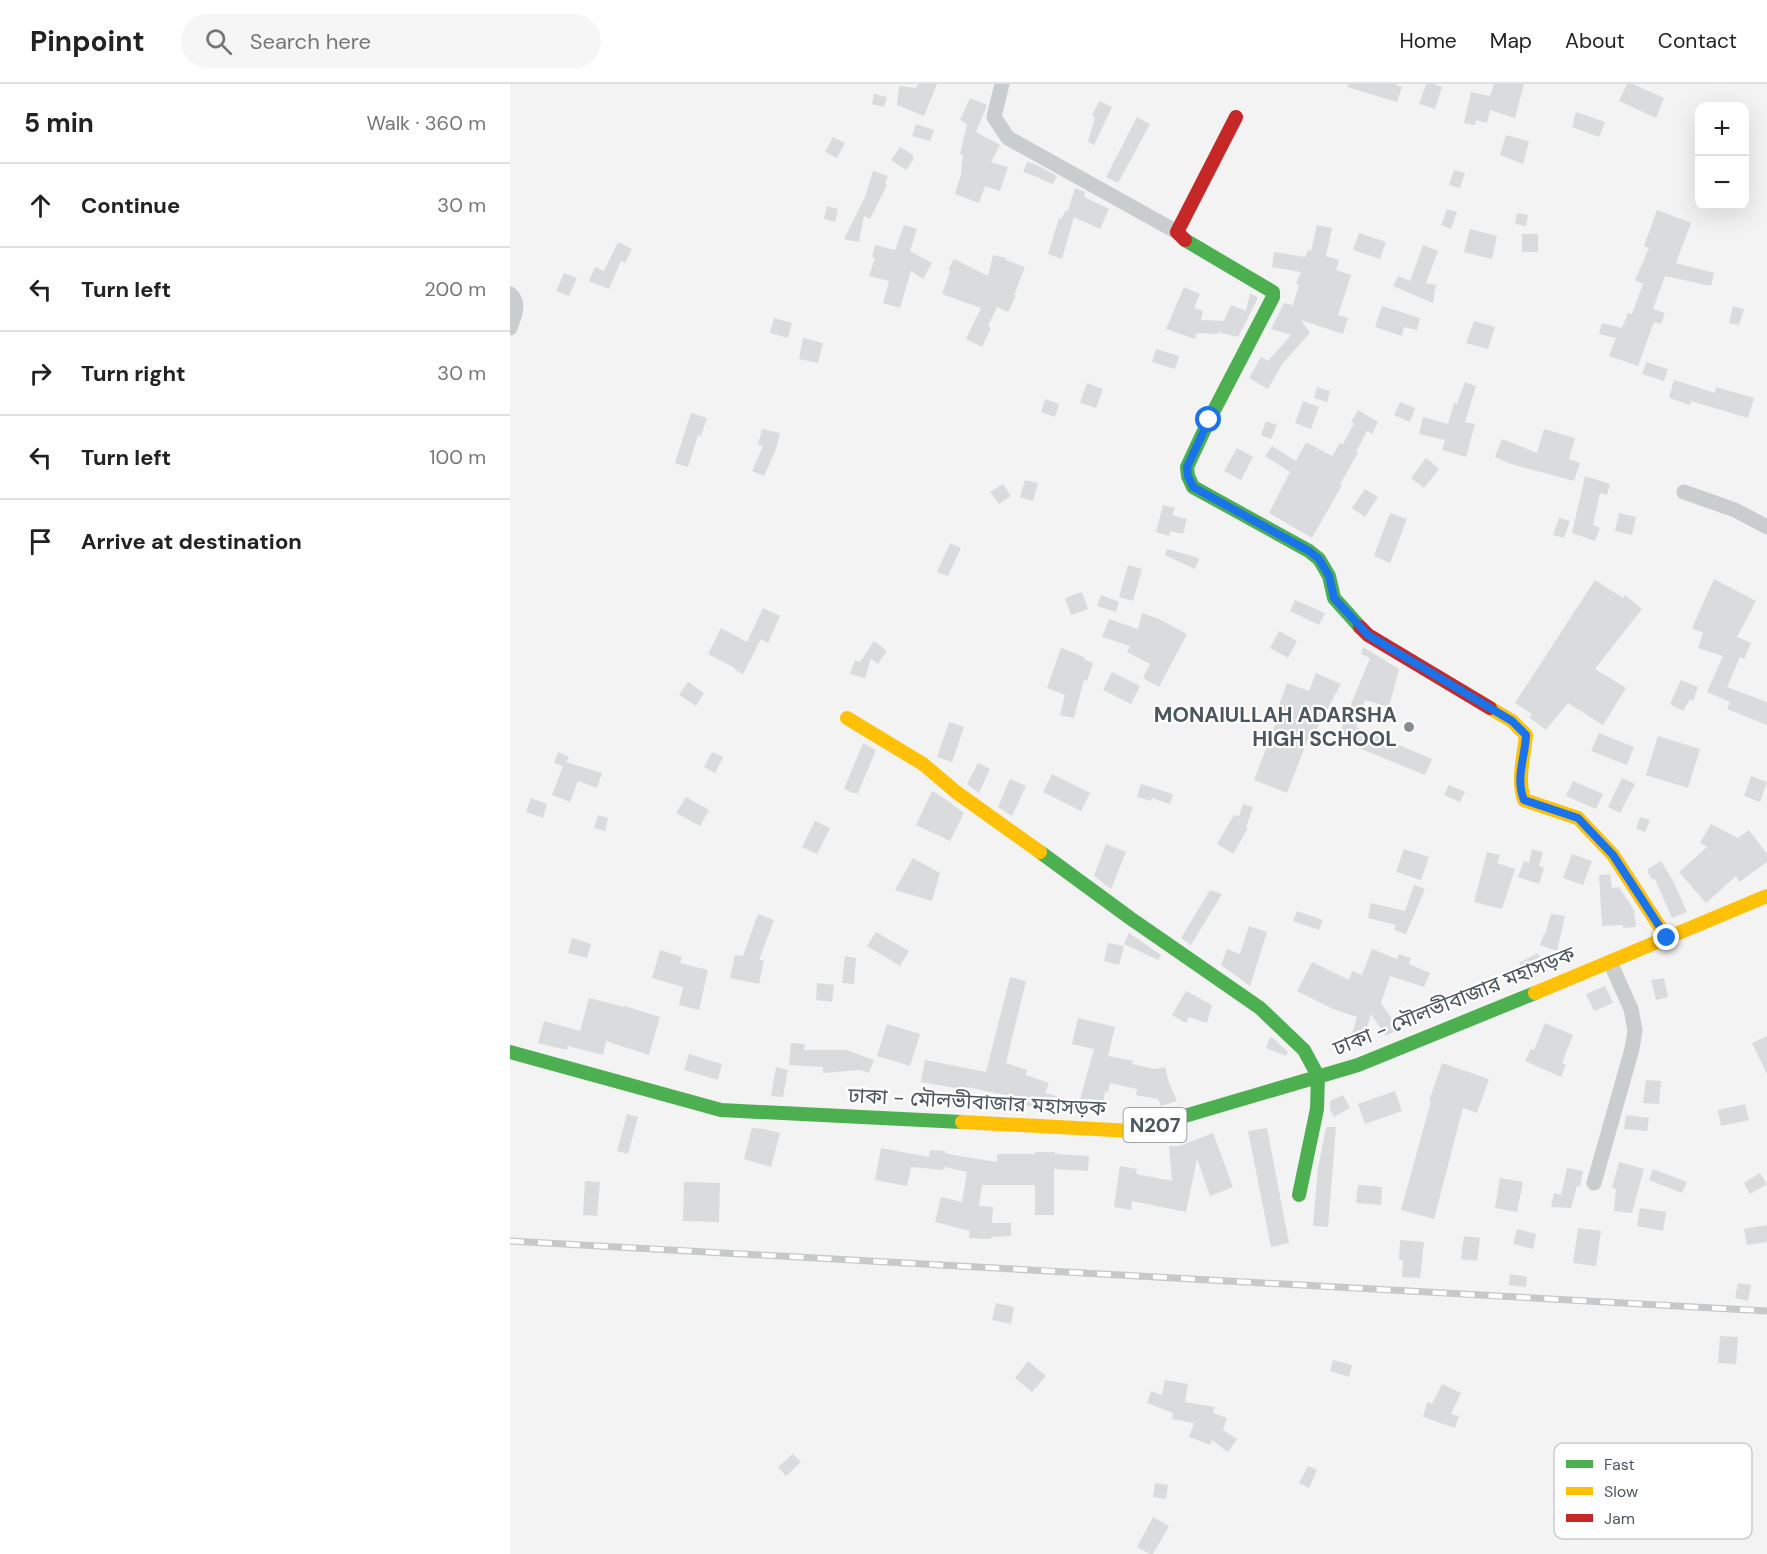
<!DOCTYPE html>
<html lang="en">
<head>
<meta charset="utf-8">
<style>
	body { margin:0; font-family:"DM Sans","Noto Sans Bengali",sans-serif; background:#f6f6f6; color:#222 }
	.controls { position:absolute; right:18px; top:18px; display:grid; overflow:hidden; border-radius:12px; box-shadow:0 6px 24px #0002 }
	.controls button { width:54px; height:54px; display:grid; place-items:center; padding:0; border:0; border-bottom:2px solid #e0e0e0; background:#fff; color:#222; font:30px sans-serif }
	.stop { position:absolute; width:18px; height:18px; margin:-14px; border:4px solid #1a73e8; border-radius:50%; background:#fff }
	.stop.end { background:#1a73e8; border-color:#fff; box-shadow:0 2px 6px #0008 }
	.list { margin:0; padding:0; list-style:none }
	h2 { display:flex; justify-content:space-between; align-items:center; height:78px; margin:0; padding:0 24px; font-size:26px }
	h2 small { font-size:20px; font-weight:400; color:#767676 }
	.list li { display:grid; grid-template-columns:39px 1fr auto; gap:18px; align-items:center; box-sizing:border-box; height:84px; padding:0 24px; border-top:2px solid #e0e0e0 }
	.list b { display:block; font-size:22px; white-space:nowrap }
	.list em { font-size:20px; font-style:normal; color:#767676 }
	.icon { flex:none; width:33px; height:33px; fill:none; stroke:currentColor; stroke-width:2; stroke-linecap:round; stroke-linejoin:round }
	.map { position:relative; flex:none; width:1257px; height:1470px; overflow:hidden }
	header { display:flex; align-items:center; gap:36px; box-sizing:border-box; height:84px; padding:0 30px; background:#fff; border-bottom:2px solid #e0e0e0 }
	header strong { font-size:28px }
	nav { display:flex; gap:33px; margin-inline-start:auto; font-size:21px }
	.search { width:420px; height:54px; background:#f6f6f6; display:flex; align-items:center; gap:15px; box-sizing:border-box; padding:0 21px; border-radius:33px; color:#767676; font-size:22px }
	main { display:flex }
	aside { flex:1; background:#fff }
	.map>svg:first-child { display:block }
	.building { fill:#dadbdc }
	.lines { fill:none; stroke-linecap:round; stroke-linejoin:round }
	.street { stroke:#cacdce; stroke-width:15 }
	.fast { stroke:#4caf50; stroke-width:14 }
	.slow { stroke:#ffc107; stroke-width:14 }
	.jam { stroke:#c62828; stroke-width:14 }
	.rail-casing { stroke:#c6c8c9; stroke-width:7 }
	.rail { stroke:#fff; stroke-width:4.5; stroke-dasharray:14; stroke-linecap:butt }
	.route { stroke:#1a73e8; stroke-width:8 }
	.poi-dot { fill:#868e92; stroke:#fff; stroke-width:2 }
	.labels { text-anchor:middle; stroke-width:4.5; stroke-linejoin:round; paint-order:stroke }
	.shield { fill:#fff; stroke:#81898e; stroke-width:1.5 }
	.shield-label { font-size:20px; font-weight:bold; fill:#4b575d }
	.poi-label { font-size:21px; font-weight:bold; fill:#4b575d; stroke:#fff; text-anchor:end }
	.street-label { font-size:21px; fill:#4b575d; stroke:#fff }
	.key { fill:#fff; stroke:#c9cdce; stroke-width:1.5 }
	.key-label { font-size:16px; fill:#4b575d }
</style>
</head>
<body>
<header>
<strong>Pinpoint</strong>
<div class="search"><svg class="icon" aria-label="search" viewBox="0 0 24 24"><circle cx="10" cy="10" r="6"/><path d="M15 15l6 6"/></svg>Search here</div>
<nav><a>Home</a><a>Map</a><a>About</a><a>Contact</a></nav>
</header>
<main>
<aside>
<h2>5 min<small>Walk · 360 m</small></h2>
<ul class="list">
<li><svg class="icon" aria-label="ahead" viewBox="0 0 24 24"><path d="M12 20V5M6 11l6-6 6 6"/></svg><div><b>Continue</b></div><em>30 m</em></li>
<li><svg class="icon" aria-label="left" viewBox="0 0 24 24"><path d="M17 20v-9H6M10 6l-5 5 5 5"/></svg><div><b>Turn left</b></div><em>200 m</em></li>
<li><svg class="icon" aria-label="right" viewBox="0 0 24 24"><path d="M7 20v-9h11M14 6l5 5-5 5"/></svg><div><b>Turn right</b></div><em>30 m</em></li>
<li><svg class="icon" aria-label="left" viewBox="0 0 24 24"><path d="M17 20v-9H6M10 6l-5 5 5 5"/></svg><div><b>Turn left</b></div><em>100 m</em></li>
<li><svg class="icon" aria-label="arrive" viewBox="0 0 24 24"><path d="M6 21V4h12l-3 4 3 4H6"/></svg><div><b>Arrive at destination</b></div></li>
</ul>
</aside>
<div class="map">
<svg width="1257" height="1470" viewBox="0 0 1257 1470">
	<rect width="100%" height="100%" fill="#f3f3f3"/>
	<path class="building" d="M408,0H427L414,32L387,21L389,2L406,4Z
		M838,0H884L892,3L887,18L837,3Z
		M916,0H923L932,3L925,25L909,20Z
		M984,0H1014L1005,34L980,26L977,39L966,36L965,41L954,39L961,8L980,12Z
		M1117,0H1123L1154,14L1146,34L1109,17Z
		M364,10L377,13L374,23L362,20Z
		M460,14L477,21L466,48L490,61L481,78L498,83L490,107L475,102L469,119L445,110L451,90L453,71L450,70L457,40L450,36Z
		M589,17L602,23L584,61L578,58L585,33L582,32Z
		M1066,28L1095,38L1089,53L1062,43Z
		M627,33L640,40L608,99L596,93Z
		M406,40L424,46L420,57L402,52Z
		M996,51L1019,57L1013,80L990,71Z
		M323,53L335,59L327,74L315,68Z
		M390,63L403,71V76L396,86L381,76Z
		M517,78L525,80L547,92L543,100L530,95V94L513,88Z
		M944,86L955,89L950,104L939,101Z
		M363,87L378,92L375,100L377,101L360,135L354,132L349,158L334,155L355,113Z
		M565,104L575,108L574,113L599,125L590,145L564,133L552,175L538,170L549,134L551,135L556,126L558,127Z
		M317,122L328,125L325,138L314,135Z
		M937,125L947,128L941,145L931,141Z
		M1147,126L1181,139L1166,179L1204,189L1201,202L1155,192L1143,225L1155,229L1151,240L1144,238L1128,282L1099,272L1106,254L1089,250L1092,239L1112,244L1118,229L1122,230L1133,200L1125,196L1139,164L1134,162Z
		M1007,129L1018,131L1016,142L1005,140Z
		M394,141L407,145L400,167L422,179L413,195L401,187L390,224L373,219L379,197L359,192L365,174L362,173L365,161L385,166Z
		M807,141L822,144L816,172L829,176L826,186L841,191L828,231L838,234L833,250L791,236L800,249L772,280L758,305L739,294L751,273L758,277L781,251L761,245L774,219L783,221L789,201L786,200L791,188L762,183L764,168L795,173L798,166L801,167Z
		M960,145L987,152L982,175L954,168Z
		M849,149L876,158L870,175L843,166Z
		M1012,150H1028V168H1012Z
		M108,158L122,165L115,179L111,177L99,205L79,197L85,183L94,187Z
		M913,161L928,167L916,199L926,201L923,219L883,202L888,192L900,197Z
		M483,171L496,174V176L515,183L504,211H506L498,228L487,223L478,242L481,244L472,263L456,255L471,224L432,210L440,187L438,186L444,175L478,192Z
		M54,189L67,194L59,212L46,207Z
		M674,203L690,210L684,224L693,227L691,236L714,237L721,221L736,227L740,209L748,214L728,253L708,248V250L687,249L685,255L656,245Z
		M872,222L910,234L907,246L894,243L892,252L865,243Z
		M1223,222L1234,225L1229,241L1219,239Z
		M264,234L282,239L278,254L260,249Z
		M964,237L985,243L978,265L956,259Z
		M293,254L313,259L308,279L289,275Z
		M646,265L669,272L665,285L642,278Z
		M1136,278L1158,285L1154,297L1132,290Z
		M1164,296L1205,309L1206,303L1244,314L1238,334L1181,317L1180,321L1159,314Z
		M955,298L966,302L955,338L965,340L956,373L932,366L935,356L909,350L913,333L938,340L944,319L947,320Z
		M577,299L593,305L586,324L570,319Z
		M807,303L820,307L817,318L804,314Z
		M535,315L549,320L545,333L531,328Z
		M793,317L809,323L801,345L785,339Z
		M890,318L905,324L900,338L884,331Z
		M848,326L868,338L862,350L857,347L846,368L848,369L830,400L832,401L802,454L759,429L780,388L755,372L762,362L786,377L796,358L822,372L830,359L833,360L844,339L841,338Z
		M181,329L197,334L191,352L188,351L178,383L165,379Z
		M756,337L767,341L761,355L751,351Z
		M252,345L270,349L266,365L254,392L242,387L253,362L248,361Z
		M1034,345L1065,354L1059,375L1070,379L1064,397L1001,380L985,373L992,355L1027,369Z
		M727,364L743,373L731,396L714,387Z
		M916,374L929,385L914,404L901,394Z
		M1075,392L1100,400L1097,411L1090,409L1083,441L1090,444L1085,457L1062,449Z
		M515,396L528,399L523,417L510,413Z
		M493,400L501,412L489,420L480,408Z
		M855,405L868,413L855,433L842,424Z
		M653,421L665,424L662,431L677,435L673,450L660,447L659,452L646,448Z
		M880,429L897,435L880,479L864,472Z
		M1109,429L1126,433L1122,451L1105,447Z
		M1049,434L1060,437L1054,454L1043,451Z
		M440,459L451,464L438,492L427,488Z
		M657,465L689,474L685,485L655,471Z
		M618,481L632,485L623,517L609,513Z
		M1204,495L1246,517L1227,553L1241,559L1234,575L1230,573L1217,603L1257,618V641L1217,625L1220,618L1197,608L1213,572L1188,564L1193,549L1182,544Z
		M1085,496L1113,514L1115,511L1132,525L1085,585L1116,604L1093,641L1058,619L1036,646L1019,633L1022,630L1005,619Z
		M572,508L578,525L561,531L555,514Z
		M591,511L609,518L606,528L587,522Z
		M785,516L815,529L809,541L780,527Z
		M253,524L270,532L258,559L251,555L233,590L225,586V584L198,570L211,544L237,558Z
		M632,529L649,535L677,550L649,603L633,594L640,580L617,568L620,562L592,553L599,535L628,545Z
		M769,547L787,557L778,574L760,564Z
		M364,557L377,567L368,580L361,575L355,594L340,590L345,576L350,578Z
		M853,563L889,585L879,623L855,616L846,643L922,675L915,691L827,655L860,574L851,570Z
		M551,564L574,573V575L583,579L577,597L574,596L564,634L550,631L555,611L537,604Z
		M602,588L630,602L621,620L593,606Z
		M806,589L831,600L803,652L800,650L777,709L744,696L768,634L765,633L777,599L799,607Z
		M1171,596L1188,603L1183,617L1180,615L1173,627L1160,620Z
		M178,598L194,609L186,622L169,611Z
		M439,638L454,643L442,678L427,673Z
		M1089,649L1124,663L1117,681L1081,667Z
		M1148,652L1190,665L1178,704L1136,691Z
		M353,659L366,666L348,709H343L334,705Z
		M48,668L59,673L56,678L92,689L87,704L68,697L60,718L42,711L53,682L44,679Z
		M202,668L213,673L205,689L194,683Z
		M468,679L480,685L469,709L457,700Z
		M542,690L580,709L571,727L533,708Z
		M1241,692L1257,698L1250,718L1234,712Z
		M1112,694L1125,700L1110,729L1098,723Z
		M500,695L516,702L502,732L488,723Z
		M1063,697L1093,710L1086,725L1056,712Z
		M631,700L663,710L660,720L642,714L641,717L627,713Z
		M939,701L955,708L950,718L934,711Z
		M422,707L431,712L454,729L440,757L406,741Z
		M176,713L199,726L190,742L166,729Z
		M21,714L37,720L33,734L16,728Z
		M733,720L743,723L736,743L738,744L723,770L707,760L724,731L729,732Z
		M88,731L98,734L95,747L84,744Z
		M1130,733L1140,736L1135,748L1126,745Z
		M305,737L320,744L307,770L292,763Z
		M1201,740L1228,754L1239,746L1257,770V778L1229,798L1226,792L1196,819L1169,788L1197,763L1190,759Z
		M596,760L616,768L601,805L584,792Z
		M894,765L919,773L911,796L886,788Z
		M1022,765L1033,768L1029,782L1034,784L1029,800L1008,793L1014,777L1019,779Z
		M977,768L990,771L987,779L1005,785L992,825L964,818Z
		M1062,770L1082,777L1073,801L1053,794Z
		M403,774L430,789L422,817L385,806Z
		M1151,777L1164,799L1177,828L1162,834L1145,795H1142L1138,789V785Z
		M1100,790L1102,804L1109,803L1124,826L1126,843L1113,844V841L1092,842L1089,791Z
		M904,801L915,805L896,850L884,846L886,841L858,834L861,819L895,827Z
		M700,806L712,810L681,861L671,854Z
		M787,827L813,836L809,846L783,837Z
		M248,830L264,836L249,876H254L249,900L220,894L225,871L233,872Z
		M1041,830L1055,832L1047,867L1030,861L1034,850H1035Z
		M739,842L757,848L740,902L711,881L717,865L730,870Z
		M366,848L399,867L390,882L357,862Z
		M619,849L651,871L648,876L614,860Z
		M62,854L81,860L77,874L58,869Z
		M598,859L614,862L609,881L594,877Z
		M862,865L887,875L889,870L901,874L899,880L920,889L914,903L880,892L871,919L889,945L876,952L861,930L852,960L840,957L847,933L823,925L787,907L802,878L839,896L842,887L852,891Z
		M150,866L172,873L170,879L198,886L189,926L169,921L173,903L142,894Z
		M1028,869L1034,880L1015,889L1009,879Z
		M335,872L346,874L344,900L332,899Z
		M500,893L516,897L496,979L517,986L516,991L539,999L535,1009L566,1017L563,1027L532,1020L530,1026L516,1021L517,1018L488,1009V1010L458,1003L457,1006L411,998L415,976L476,988Z
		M1154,894L1158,913L1146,916L1141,896Z
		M307,899L324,901L322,918L306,916Z
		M1095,902L1103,919L1084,927L1076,910Z
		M676,907L702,921L697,939L679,933L676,939L662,931Z
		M79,914L114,923L115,922L150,933L139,971L96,957L93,971L58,962L57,966L28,959L34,937L70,947Z
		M568,934L605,943L598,972L623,977L622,980L644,985L655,983L658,996L667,1017L651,1022L648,1015L626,1011L627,1005L600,999L598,1008L595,1007L593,1022L569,1019L584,965L562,960Z
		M1035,939L1063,951L1052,979L1056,981L1051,993L1015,977L1021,965L1024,966Z
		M377,940L410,950L400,982L367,972Z
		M1257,952V990L1242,959Z
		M760,953L764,955L778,968L776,972L756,964Z
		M281,959L295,960L294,966H336L364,976L359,989L350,986L313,989V983L279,981Z
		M179,970L212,980L208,996L174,986Z
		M932,979L979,995L967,1029L953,1024L924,1135L891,1126L921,1017H919Z
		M266,983L278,986L273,1013L261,1012Z
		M1136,996L1151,997L1149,1020L1133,1019Z
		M885,1007L892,1027L855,1040L848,1020Z
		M833,1011L840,1024L824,1033L820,1025V1017Z
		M1235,1020L1239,1036L1211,1042L1208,1026Z
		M117,1030L128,1033L118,1070L107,1067Z
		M1116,1031L1139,1034L1137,1047L1114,1045Z
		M816,1043H826L818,1143L803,1142L808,1084Z
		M242,1044L254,1045L270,1049L261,1083L234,1075Z
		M757,1044L779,1159L761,1163L738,1047Z
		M703,1049L723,1103L700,1112L687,1075L676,1128L622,1117L621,1126L604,1123L610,1082L627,1085L626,1090L662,1097L659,1062H669Z
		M371,1064L419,1073L420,1066L435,1067V1069L449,1072L487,1078V1070H525V1068H545V1070L579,1072L578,1087L544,1085V1131H525V1101H472L469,1122L483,1123L482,1139H501V1152L481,1153V1155L459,1154L460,1147L425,1138L431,1113L452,1118L457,1088L434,1083L433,1086L401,1083L397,1102L365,1096Z
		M1109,1078L1134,1085L1122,1129L1104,1127L1106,1105L1102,1104Z
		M1057,1084L1073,1087L1070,1102H1067L1061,1124L1041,1123L1044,1109L1051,1111Z
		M1143,1085L1177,1098L1172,1109L1139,1096Z
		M1250,1089L1257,1100L1240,1110L1234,1099Z
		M990,1094L1013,1098L1007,1128L985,1124Z
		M75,1097L90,1098L87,1132L73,1131Z
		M174,1098L210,1099L209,1138L173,1137Z
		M848,1101L872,1103L871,1121L846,1119Z
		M1130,1124L1156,1128L1153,1147L1127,1142Z
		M1257,1141V1158L1237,1161L1234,1145Z
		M1068,1144L1091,1147L1086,1182L1063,1179Z
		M1007,1145L1026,1150L1023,1165L1003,1160Z
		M954,1152L970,1154L967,1177L951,1175Z
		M890,1156L914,1158L910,1194L892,1193L893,1176H889Z
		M1000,1190L1017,1193L1016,1203L999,1201Z
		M1228,1199L1241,1201L1238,1217L1225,1214Z
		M486,1219L504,1223L501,1240L482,1236Z
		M1210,1252L1228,1253L1226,1280L1208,1279Z
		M823,1276L842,1281L839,1293L820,1287Z
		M518,1277L536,1292L522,1308L505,1294Z
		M655,1296L678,1300L675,1318L705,1323L703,1329L717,1334L713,1346L727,1355L718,1368L702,1356L700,1361L679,1353L684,1339L662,1335L663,1329L637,1319L641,1307L652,1311Z
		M932,1300L951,1309L941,1330L949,1332L945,1344L913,1333L917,1318L922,1320Z
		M283,1370L291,1378L276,1392L268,1383Z
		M798,1382L807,1386L799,1404L789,1399Z
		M645,1399L658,1401L656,1415L643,1413Z
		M643,1433L659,1442L643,1470H640L627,1463Z"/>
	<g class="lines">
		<path class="street" d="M492,0L484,33L498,54L667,148
			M0,210C11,219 4,232 0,244
			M1174,408L1225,426L1257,443
			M1084,1099L1122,965L1125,946L1121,925L1100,878"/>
		<path class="fast" d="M675,156L763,208V213L699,336L677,383L678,392L683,403L799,467L809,475L819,492L824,514L850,543
			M530,768L620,834L750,924L794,966L808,992L807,1025L789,1111
			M0,968L211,1026L452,1038
			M644,1041L848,981L1025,909"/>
		<path class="slow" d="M980,624L1002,637L1016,651C1014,673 1007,694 1014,716L1068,734L1103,771L1157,854
			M337,634L413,680L446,708L530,768
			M1025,909L1257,812
			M452,1038L623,1047L644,1041"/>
		<path class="jam" d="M675,156L667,148L726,33
			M850,543L858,551L980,624"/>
		<g class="rail-casing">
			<path id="rail" d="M0,1157L1257,1227"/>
		</g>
		<use href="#rail" class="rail"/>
	</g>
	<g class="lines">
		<path class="route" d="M699,336L677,383L678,392L683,403L799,467L809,475L819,492L824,514L858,551L1002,637L1016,651C1015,675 1005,693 1014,716L1068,734L1103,771L1157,854"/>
	</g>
	<circle class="poi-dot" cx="899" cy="643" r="6"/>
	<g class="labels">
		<rect class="shield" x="613.5" y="1024" width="63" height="34" rx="4.5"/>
		<g class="shield-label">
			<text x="645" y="1048">N207</text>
		</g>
		<g class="poi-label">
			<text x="887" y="638">MONAIULLAH ADARSHA<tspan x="887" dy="24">HIGH SCHOOL</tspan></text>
		</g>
		<g class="street-label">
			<text transform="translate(944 917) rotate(-22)" y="7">ঢাকা - মৌলভীবাজার মহাসড়ক</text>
			<text transform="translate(467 1018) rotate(3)" y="7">ঢাকা - মৌলভীবাজার মহাসড়ক</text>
		</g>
	</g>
	<rect x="1044" y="1359" width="198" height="96" rx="9" class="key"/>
	<rect x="1056" y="1376" width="27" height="8" fill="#4caf50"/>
	<rect x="1056" y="1403" width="27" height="8" fill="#ffc107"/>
	<rect x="1056" y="1430" width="27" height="8" fill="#c62828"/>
	<g class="key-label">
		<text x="1094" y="1386">Fast</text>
		<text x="1094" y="1413">Slow</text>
		<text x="1094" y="1440">Jam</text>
	</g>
</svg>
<div class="controls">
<button>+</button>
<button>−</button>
</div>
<div class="stop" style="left:699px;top:336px"></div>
<div class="stop end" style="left:1157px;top:854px"></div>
</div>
</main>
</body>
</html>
